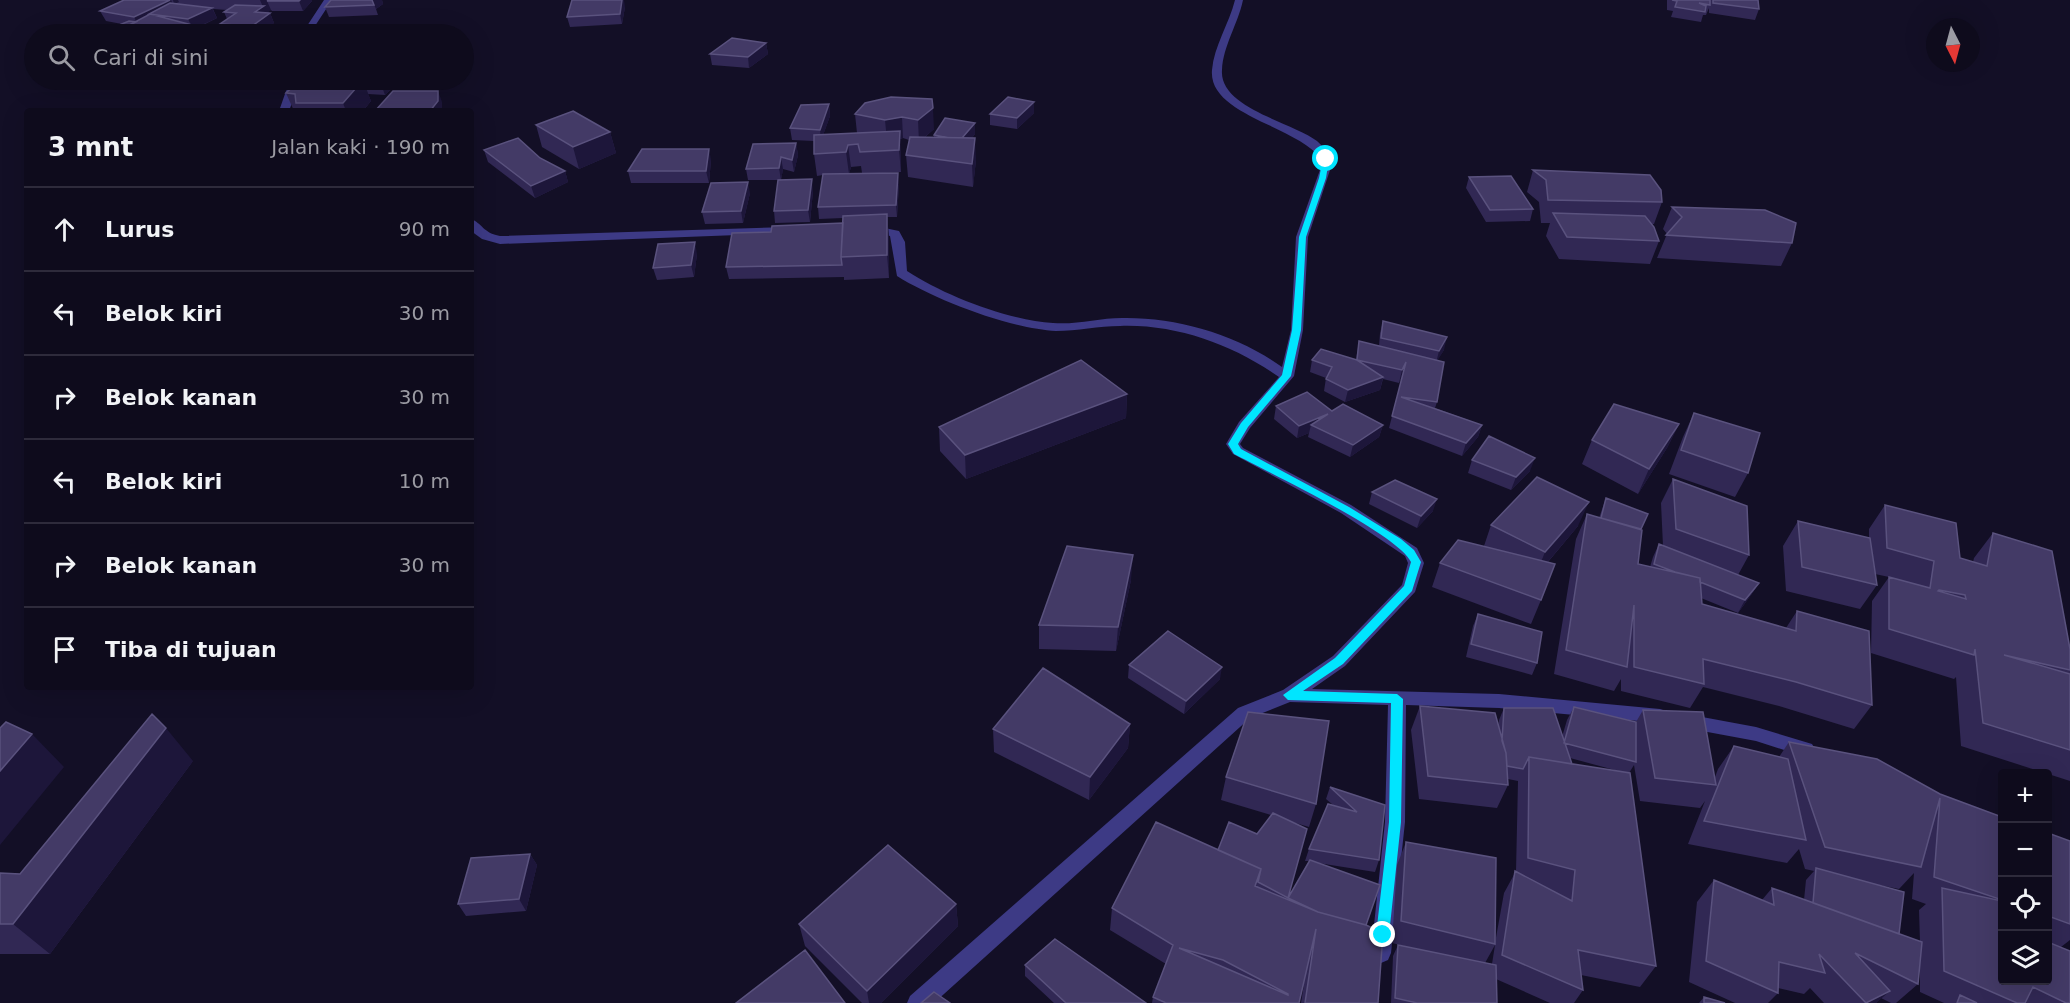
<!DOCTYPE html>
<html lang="id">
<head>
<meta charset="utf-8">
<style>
	body { margin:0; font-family:"DejaVu Sans",sans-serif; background:#1c1929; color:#f1f3f6 }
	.controls { position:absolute; right:18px; bottom:18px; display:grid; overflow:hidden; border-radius:6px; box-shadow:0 6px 24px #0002 }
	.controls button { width:54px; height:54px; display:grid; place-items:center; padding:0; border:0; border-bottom:2px solid #2e2b3b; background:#0e0b1c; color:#f1f3f6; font:30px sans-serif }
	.compass { position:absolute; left:1926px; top:18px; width:54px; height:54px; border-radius:50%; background:#0e0b1c; box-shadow:0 6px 24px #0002; rotate:174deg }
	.stop { position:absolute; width:18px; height:18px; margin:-14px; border:4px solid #00e5ff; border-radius:50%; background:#fff }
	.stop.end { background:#00e5ff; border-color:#fff; box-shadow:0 2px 6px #0008 }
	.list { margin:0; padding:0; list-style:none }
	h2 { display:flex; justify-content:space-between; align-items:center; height:78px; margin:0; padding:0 24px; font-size:26px }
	h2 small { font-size:20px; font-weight:400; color:#9b9ba3 }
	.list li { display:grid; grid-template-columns:39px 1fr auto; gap:18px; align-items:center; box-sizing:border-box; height:84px; padding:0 24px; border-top:2px solid #2e2b3b }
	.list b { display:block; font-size:22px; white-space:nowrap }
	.list em { font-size:20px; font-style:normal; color:#9b9ba3 }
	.icon { flex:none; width:33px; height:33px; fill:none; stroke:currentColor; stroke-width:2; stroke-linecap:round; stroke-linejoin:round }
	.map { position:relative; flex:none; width:2070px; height:1003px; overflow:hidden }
	.search { position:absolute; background:#0e0b1c; box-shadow:0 6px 24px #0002; left:24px; top:24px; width:450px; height:66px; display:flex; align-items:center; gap:15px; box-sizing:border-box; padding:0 21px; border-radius:33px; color:#9b9ba3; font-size:22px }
	.panel { position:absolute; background:#0e0b1c; box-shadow:0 6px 24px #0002; left:24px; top:108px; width:450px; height:582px; border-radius:6px }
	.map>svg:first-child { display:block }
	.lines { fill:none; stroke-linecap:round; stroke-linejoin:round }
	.minor { fill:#3d3a85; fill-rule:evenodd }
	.wall { fill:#312854; fill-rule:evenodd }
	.shaded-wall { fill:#1d163a }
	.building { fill:#433a66; stroke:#5a527e; stroke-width:1.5; fill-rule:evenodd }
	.route { fill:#00e5ff }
</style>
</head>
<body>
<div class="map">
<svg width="2070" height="1003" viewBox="0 0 2070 1003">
	<rect width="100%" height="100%" fill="#130f26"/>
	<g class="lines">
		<path class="minor" d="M324,0H332L315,26L318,30L326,34H311L307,26Z
			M1235,0H1243C1238,24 1223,46 1222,70C1219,108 1292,122 1317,141C1323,146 1327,153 1331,159V167L1308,237L1303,330L1294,376L1250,428L1240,444L1243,448L1351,505L1417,548L1424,563L1415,592L1345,666L1312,689L1499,694L1660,709L1666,711L1669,716L1666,721L1660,723L1499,708L1406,705L1405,822L1391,953L1388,960L1381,963L1374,960L1371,953L1385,822L1388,705L1290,702L1250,718L934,1003H907L910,996L1238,708L1283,690L1333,656L1402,585L1408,563L1405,556L1341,513L1233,454L1226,444L1239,422L1279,377C1233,345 1177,324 1120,326C1099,326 1077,331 1056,331C1011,329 935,300 897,276L890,236L866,230L864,228L870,225L899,231L905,242L907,271C945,296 1008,320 1053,323C1076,325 1099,318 1122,318C1177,317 1238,335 1282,367L1291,330L1296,237L1321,167V159C1298,126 1208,115 1212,70C1214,46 1229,24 1235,0Z
			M295,80H305L296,92L289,111H279L286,91Z
			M471,219C482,223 483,233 500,236L789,227L795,230L789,233L500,244L482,239L471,231Z
			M1686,714L1756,727L1812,744L1815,749L1812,754L1806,757L1756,741L1686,728L1680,726L1677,721L1680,716Z"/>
	</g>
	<path class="wall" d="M124,0H312V1L303,11H272L271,10L267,12L270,13L274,23L258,34H224L220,24L227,19L224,12L227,10L213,9L217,18L199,27L210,34H97L122,24L106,21L100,11Z
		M331,0H382L383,4L376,9L378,15L329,17L325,7Z
		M1667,0H1758L1759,9L1755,20L1709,13V8L1706,15H1703L1701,22L1671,17L1673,11L1667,10Z
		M625,7L622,24L570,27L567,17Z
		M766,43L768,54L749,68L712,65L710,54Z
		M136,80H191L170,89L138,85Z
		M297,80H401L385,95L368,94L371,101L363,111H294L286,93L293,87Z
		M891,97L934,129L924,138H934V135L975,123V134L972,138L976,160L973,187L908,177L906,155L909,140L903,138L900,139L901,172L883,173L899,184L897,217H887L889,237V278L844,280V277L729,279L726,267L771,232L843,223V218L819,219L818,207L823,175L817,176L814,154V141L792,140L790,128L829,104L830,116L823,135L857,133L855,114ZM861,166L862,173L849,174L851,167Z
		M1034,113L1017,129L990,125V114Z
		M536,125L610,132L616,153L579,169L542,147Z
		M796,143L798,155L794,172L783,169L781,180H748L746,169Z
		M484,150L540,158L565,171L568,182L535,198L488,162Z
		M711,160L709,183H631L628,171Z
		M1533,170L1662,202L1654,224H1652L1659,241L1650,264L1559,259L1546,236L1550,223H1541L1539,202L1527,192Z
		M1469,177L1533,209L1530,221L1486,222L1466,188Z
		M813,191L810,222L775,223L774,211Z
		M750,193L743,223L705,224L702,212Z
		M1672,207L1792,243L1781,266L1657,258L1667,234L1663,229Z
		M697,254L694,277L657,280L653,268Z
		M1383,321L1444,350L1437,360V402L1435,408L1482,425L1478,437L1462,456L1389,428L1403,374L1399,383L1383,379L1380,390L1345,402L1324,391L1326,378L1310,372L1312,360L1356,359L1359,341L1379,346L1380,333Z
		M1127,394L1126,418L966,479L940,451L939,427Z
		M1276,406L1332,411L1383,425L1379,437L1350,457L1308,437L1309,433L1297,438L1274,419Z
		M1694,413L1748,473L1735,497L1669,474L1683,437Z
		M1679,424L1667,448L1638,494L1582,464L1592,440Z
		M1472,460L1530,471L1511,490L1468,473Z
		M1673,479L1749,555L1738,575L1759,583L1751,595L1738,613L1701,598L1702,604L1786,628L1797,611L1872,705L1854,729L1779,706L1703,687L1690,708L1621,691V679L1614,691L1554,674L1576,539L1587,514L1599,518L1606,498L1641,529L1638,564L1650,567L1653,557L1659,544L1663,546L1661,503Z
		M1372,492L1433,511L1417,528L1369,504Z
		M1885,505L1960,558L1973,562L1974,558L1993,533L2070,649V781L1961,746L1956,677L1954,679L1871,653L1872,601L1889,577L1875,574L1877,585L1860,609L1786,591L1783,546L1798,521L1869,538V529Z
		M1491,525L1578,526L1548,562L1541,600L1531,624L1432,587L1440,563L1484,546Z
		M1131,580L1116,651L1039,649V625Z
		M1478,614L1537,663L1532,675L1466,657L1473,626Z
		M1129,665L1220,679L1184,714L1128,678Z
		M1420,706L1498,727L1499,720L1504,708L1562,737L1567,720L1574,707L1636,722L1643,710L1715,777L1718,769L1734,746L1779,757L1789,742L2002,817V981H2048V833L2070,841V940L2061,947L2070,1003H1944L1920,992V962L1918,984L1896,1003H1891L1881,998L1876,1003H1824L1810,988L1804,994L1778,988V993L1768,1003H1735L1689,982L1697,902L1714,880L1762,900L1772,888L1804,900L1806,880L1814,871L1805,869L1799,849L1787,863L1688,844L1705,801L1700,808L1640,801L1634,765L1629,773L1656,966L1640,987L1581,975L1583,990L1574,1003H1550L1496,979L1497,1003H1391L1393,956L1398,945L1408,947L1392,943L1397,865L1406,842L1495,943L1504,893L1516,871L1518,781L1508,779V785L1497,808L1419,799L1411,730ZM1570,758L1622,772L1572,764ZM1914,873L1912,899L1926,904L1919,910L1920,942L1899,934L1879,885L1899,889ZM1495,945L1492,964L1485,963Z
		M1130,724L1128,748L1089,800L994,752L993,729Z
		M193,761L50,954H0V873L20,874Z
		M1226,777L1316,804L1309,827L1292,822L1307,829L1287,899L1309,861H1305L1309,849L1333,805L1326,799L1330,787L1385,805L1379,860L1375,872L1318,863L1366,925L1378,1003H1301L1304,984L1299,1003H1152L1153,997L1166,964L1110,930L1112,908L1218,850L1257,834L1271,815L1221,800Z
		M530,854L537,865L526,911L466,916L458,904Z
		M956,904L958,926L881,1003H862L805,946L799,924Z
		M1025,965L1146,1003H1054L1025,976Z
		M1704,997L1725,1003H1699Z"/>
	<path class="shaded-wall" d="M171,0L176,10L149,14L153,21L139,27L134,17Z
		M173,0H178L179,2L174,4Z
		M260,0H284L267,1L271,10L267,13H270L274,23L258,34H256L252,26L255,12L263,7Z
		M300,0H312V1L303,11L299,1Z
		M372,0H382L383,4L376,9Z
		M622,0H624L625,7L622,24L620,14Z
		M212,8L217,18L193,29L188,19Z
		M207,29L210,34H194Z
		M766,43L768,54L749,68L748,57Z
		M164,80H191L170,89Z
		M363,80L371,101L363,111H346L343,103Z
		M386,80H401L385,95L381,84Z
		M438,91L442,102V111H430Z
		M1034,102V113L1017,129V118Z
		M829,104L830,116L821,141L820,130Z
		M933,108L934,129L919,142L918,120Z
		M902,117L903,138L900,139L901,172L899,150L887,141L885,120Z
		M975,123V134L961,152V140Z
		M610,132L616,153L579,169L573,147Z
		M975,138L976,160L973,187L972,164Z
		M796,143L798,155L794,172L792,160Z
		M848,145L851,167L849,174L846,152Z
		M709,149L711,160L709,183L706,171Z
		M781,157L783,169L781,180L779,168Z
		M565,171L568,182L535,198L531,186Z
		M898,173L899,184L897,217L896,205Z
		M812,179L813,191L810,222L808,210Z
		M748,182L750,193L743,223L741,211Z
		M887,214L889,237V278L887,255Z
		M695,242L697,254L694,277L691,265Z
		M1447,337L1444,350L1436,363L1439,351Z
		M1406,362L1403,374L1399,383L1402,370Z
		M1383,377L1380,390L1345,402L1348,390Z
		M1127,394L1126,418L966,479L965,455Z
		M1328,414L1311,425L1309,433L1297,438L1299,426Z
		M1679,424L1667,448L1638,494L1649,469Z
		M1383,425L1379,437L1350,457L1353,445Z
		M1482,425L1478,437L1462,456L1466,443Z
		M1535,458L1530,471L1511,490L1516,477Z
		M1437,499L1433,511L1417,528L1421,516Z
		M1589,502L1578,526L1535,577L1545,552Z
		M1133,555L1131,580L1116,651L1118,627Z
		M1759,583L1751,595L1738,613L1745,600Z
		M1222,667L1220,679L1184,714L1186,701Z
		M1130,724L1128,748L1089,800L1090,777Z
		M166,728L193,761L50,954L13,924Z
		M32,734L64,767L0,845V771Z
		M530,854L537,865L526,911L519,899Z
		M956,904L958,926L881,1003H869L867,991Z
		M1890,991L1876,1003H1866Z"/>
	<path class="building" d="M124,0H170L134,17L100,11Z
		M269,0H300L299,1H267Z
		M331,0H372L374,5L325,7Z
		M572,0H622L620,14L567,17Z
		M1672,0H1710V5L1699,3L1706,6L1705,12L1675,7L1677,1Z
		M1713,0H1758L1759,9L1713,3Z
		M170,3L212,8L188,19L149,14Z
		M235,5L264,6L255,12L270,13L252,26L220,24L236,13L224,12Z
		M150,14L207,29L194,34H120L116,32Z
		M129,21L136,22L116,32L117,34H97Z
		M379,30L411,31L413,34H374Z
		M421,30H451L448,34H418Z
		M732,38L766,43L748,57L710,54Z
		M297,80H340H307L301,85H295L293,86Z
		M307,80H363L343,103H296L295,94L286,93L295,85H301Z
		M348,80H386L381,84L364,83L363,80Z
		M393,91H438V101L430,111H375Z
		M891,97L932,99L933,108L918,120L902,117L885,120L855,114L865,103Z
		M1008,97L1034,102L1017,118L990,114Z
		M829,104L820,130L790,128L801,105Z
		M573,111L610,132L573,147L536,125Z
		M945,118L975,123L962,138H949L934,135Z
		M900,131L899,150L860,152L858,144L848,145L846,152L814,154V135Z
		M910,137L975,138L972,164L906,155Z
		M518,138L540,158L565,171L531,186L484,150Z
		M796,143L792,160L781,157L779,168L746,169L753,144Z
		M642,149H709L706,171H628Z
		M1533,170L1650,175L1661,190L1662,202L1548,200L1546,180Z
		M898,173L896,205L818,207L823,174Z
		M1511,176L1533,209L1490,210L1469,177Z
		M812,179L808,210L774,211L778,180Z
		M748,182L741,211L702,212L711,183Z
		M1672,207L1765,210L1796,223L1792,243L1666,235L1682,217Z
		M1553,213L1645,216L1654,227L1659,241L1567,237Z
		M887,214V255L841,257L843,216Z
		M843,223L841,257L842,265L726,267L732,233L771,232L772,226Z
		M695,242L691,265L653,268L658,244Z
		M1383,321L1447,337L1439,351L1381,338Z
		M1359,341L1444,362L1437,402L1401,397L1482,425L1466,443L1392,416L1406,362L1402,370L1357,360L1383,377L1348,390L1326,379L1332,367L1312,360L1321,349L1357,360Z
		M1081,360L1127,394L965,455L939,427Z
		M1307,392L1332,411L1343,404L1383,425L1353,445L1311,425L1328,414L1299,426L1276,406Z
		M1614,404L1679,424L1649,469L1592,440Z
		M1694,413L1760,433L1748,473L1681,450Z
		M1489,436L1535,458L1516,477L1472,460Z
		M1537,477L1589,502L1545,552L1491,525Z
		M1673,479L1747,506L1749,555L1676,529Z
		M1395,480L1437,499L1421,516L1372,492Z
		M1606,498L1648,514L1641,529L1601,518Z
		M1885,505L1956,523L1960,558L1987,566L1993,533L2052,551L2070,649V670L2004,655L2070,674V750L1983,723L1975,649L1974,655L1889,629V577L1930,588L1934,561L1887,548ZM1939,590L1965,595L1966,599L1938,591Z
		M1587,514L1642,530L1638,564L1700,578L1702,604L1796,631L1797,611L1869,631L1872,705L1796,682L1703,659L1704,684L1634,667V605L1627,667L1566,650Z
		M1798,521L1870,538L1877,585L1802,567Z
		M1458,540L1555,564L1541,600L1440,563Z
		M1659,544L1759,583L1745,600L1700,582V578L1675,572L1654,564Z
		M1067,546L1133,555L1118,627L1039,625Z
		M1478,614L1542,632L1537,663L1471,644Z
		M1168,631L1222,667L1186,701L1129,665Z
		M1043,668L1130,724L1090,777L993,729Z
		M1420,706L1495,713L1506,753L1508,785L1428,776Z
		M1574,707L1636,722V762L1564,743Z
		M1504,708H1553L1572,764L1529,757L1523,769L1507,766L1506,753L1502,741Z
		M1643,710L1703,712L1716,785L1655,778Z
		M1248,712L1329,721L1316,804L1226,777Z
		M152,714L166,728L13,924H0V873L20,874Z
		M6,722L32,734L0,771V728Z
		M1789,742L1877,759L1940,794L2002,817V900L1934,877L1940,798L1921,867L1825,847Z
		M1734,746L1788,759L1806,840L1704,821Z
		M1529,757L1630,773L1656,966L1578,950L1583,990L1502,955L1515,871L1572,901L1575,870L1528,858Z
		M1330,787L1385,805L1379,860L1309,849L1328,804L1357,812Z
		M1273,813L1307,829L1288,898L1258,882L1261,869L1218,850L1229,822L1257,834Z
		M1156,822L1261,869L1255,886L1318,912L1366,925L1383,933L1378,1003H1305L1316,929L1299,1003H1166L1153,997L1173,945L1112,908ZM1179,948L1223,960L1288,994V995Z
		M2048,833L2070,841V924L2048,916Z
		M1406,842L1496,858L1495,944L1401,921Z
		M888,845L956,904L867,991L799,924Z
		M530,854L519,899L458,904L471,858Z
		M1310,860L1380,885L1366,925L1318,912L1288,898Z
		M1816,868L1904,892L1899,934L1813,903Z
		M1714,880L1774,905L1772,888L1922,942L1918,984L1855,953L1890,991L1866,1003L1819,954L1825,973L1779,962L1778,993L1706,961Z
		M1942,888L2002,901V981H2048V942L2070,951V1003H2066L2033,987L2025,1003H2017L1944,971Z
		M1055,939L1146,1003H1066L1025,965Z
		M1398,945L1496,965L1497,1003H1417L1395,998Z
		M805,950L845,1003H736Z
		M934,992L950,1003H921Z
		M1960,995L1977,1003H1957Z
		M1704,997L1725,1003H1704Z"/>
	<path class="route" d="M1326,157L1329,159L1326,178L1306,237L1301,330L1291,376L1248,427L1238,444L1241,449L1349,507L1401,539L1414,550L1421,562L1412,591L1343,664L1303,691L1397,694L1403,699L1401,822L1389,935L1383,942L1376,935L1389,822L1391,703L1288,700L1283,695L1335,658L1404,586L1411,562C1398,534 1268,472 1234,454L1228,444L1241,423L1282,375L1292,330L1299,237L1319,178L1323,159Z"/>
</svg>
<div class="controls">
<button>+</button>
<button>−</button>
<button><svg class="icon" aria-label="locate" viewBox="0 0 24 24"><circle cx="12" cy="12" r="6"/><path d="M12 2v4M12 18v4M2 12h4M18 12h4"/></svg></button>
<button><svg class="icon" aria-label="layers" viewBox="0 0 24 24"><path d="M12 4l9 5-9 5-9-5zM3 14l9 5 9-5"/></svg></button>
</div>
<svg class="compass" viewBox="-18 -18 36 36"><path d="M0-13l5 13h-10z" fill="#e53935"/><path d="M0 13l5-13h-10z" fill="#9b9ba3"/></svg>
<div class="stop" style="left:1326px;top:159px"></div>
<div class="stop end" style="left:1383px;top:935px"></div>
<div class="search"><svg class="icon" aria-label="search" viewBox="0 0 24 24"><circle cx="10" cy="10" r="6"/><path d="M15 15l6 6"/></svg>Cari di sini</div>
<section class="panel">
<h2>3 mnt<small>Jalan kaki · 190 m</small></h2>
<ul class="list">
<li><svg class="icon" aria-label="ahead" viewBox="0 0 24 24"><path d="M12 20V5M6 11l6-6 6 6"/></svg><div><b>Lurus</b></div><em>90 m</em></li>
<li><svg class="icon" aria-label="left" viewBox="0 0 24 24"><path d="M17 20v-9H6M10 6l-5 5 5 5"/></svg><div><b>Belok kiri</b></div><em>30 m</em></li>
<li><svg class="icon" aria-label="right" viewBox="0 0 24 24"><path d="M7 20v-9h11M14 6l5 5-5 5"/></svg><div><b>Belok kanan</b></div><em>30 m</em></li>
<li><svg class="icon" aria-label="left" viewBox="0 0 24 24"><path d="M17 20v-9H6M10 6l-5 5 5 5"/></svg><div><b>Belok kiri</b></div><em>10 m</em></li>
<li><svg class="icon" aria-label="right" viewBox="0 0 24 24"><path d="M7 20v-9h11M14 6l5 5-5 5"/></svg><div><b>Belok kanan</b></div><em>30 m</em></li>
<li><svg class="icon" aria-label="arrive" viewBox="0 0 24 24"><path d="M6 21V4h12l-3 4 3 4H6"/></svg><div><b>Tiba di tujuan</b></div></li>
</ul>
</section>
</div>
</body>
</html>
